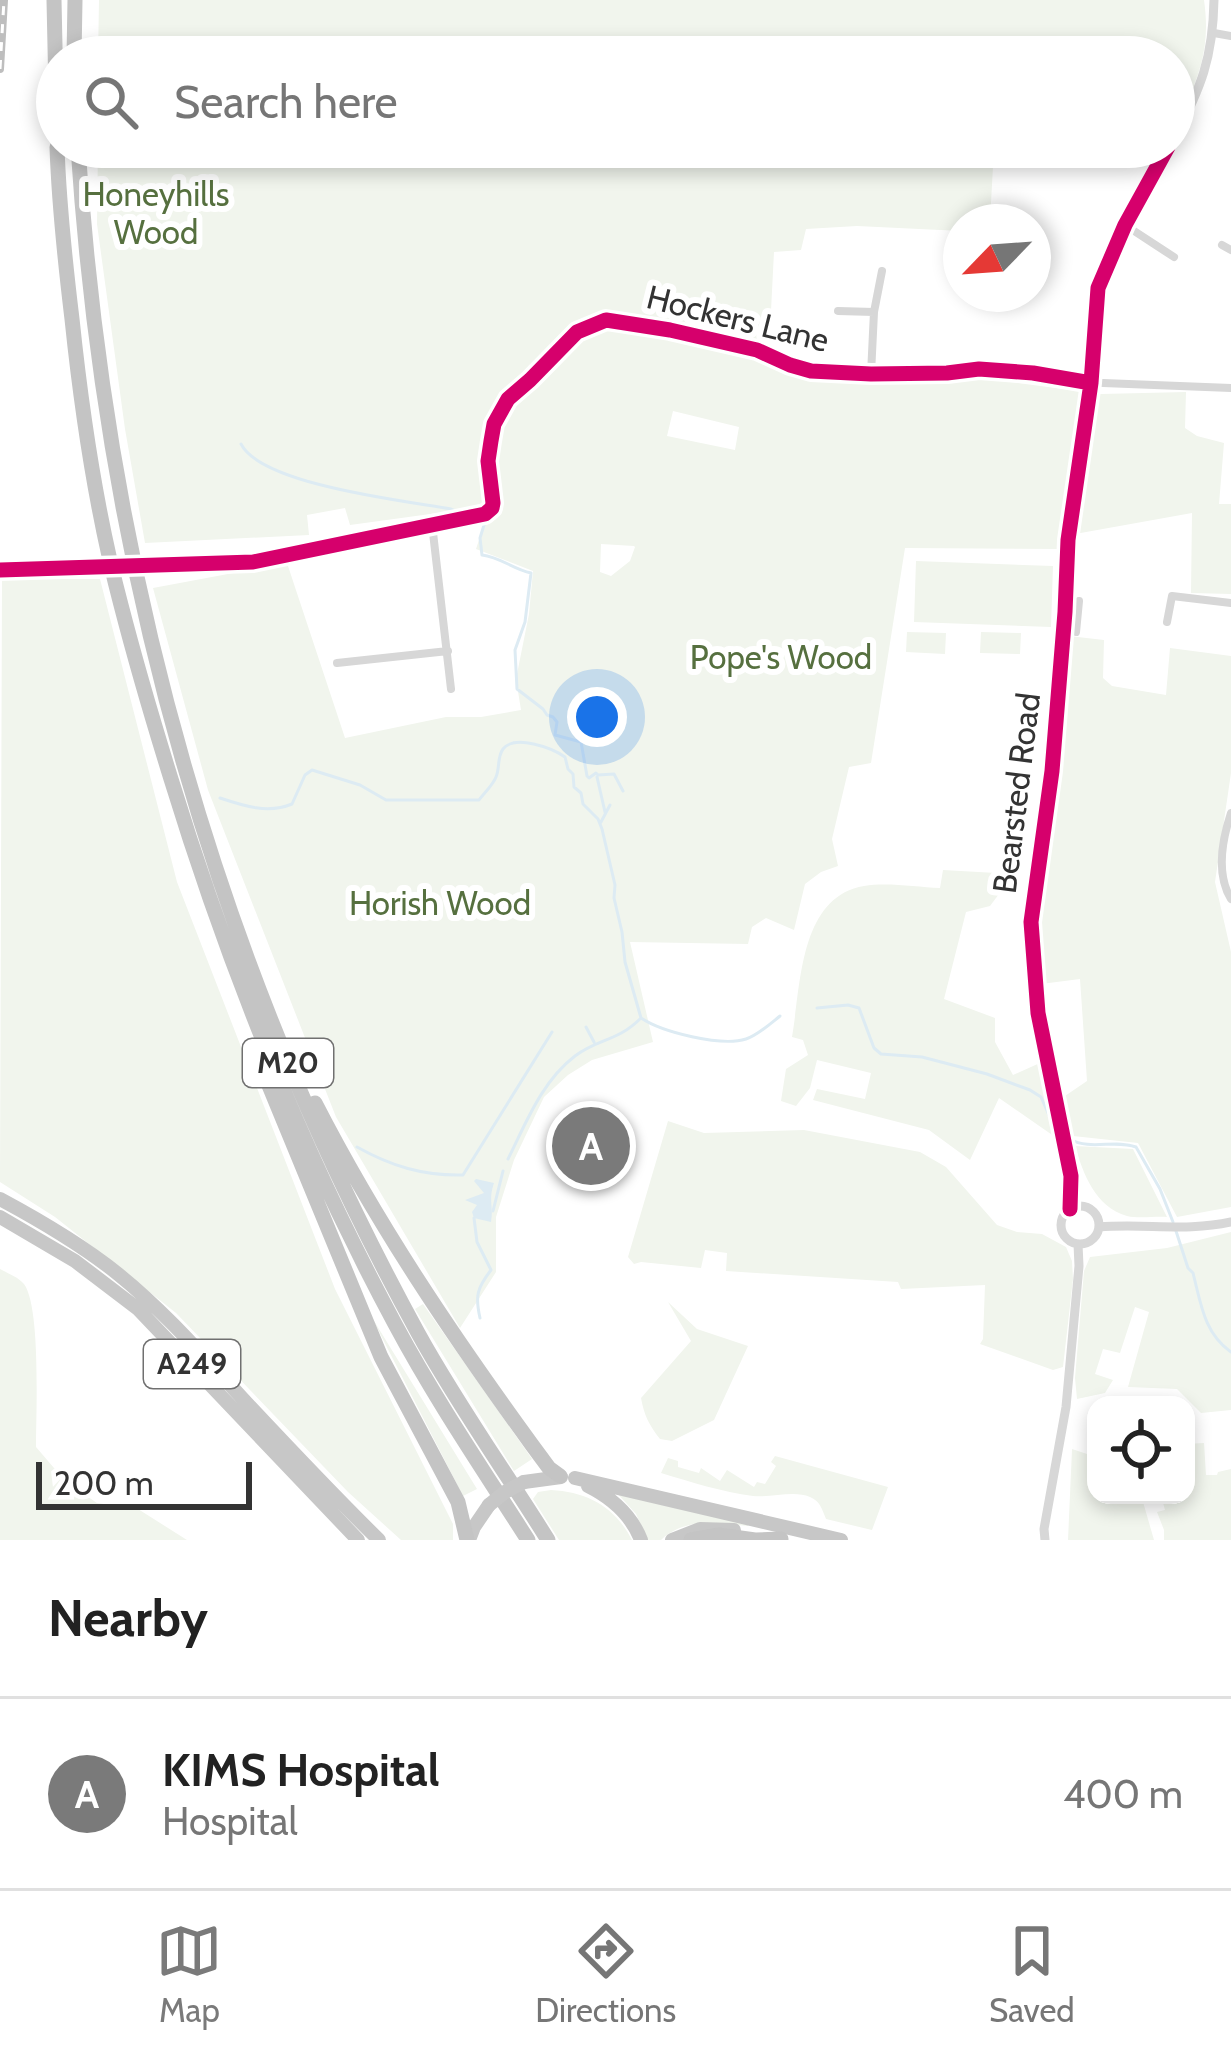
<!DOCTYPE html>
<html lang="en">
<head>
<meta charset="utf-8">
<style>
	body { margin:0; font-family:Cabin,sans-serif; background:#f6f6f6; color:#222 }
	.controls { position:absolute; right:36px; bottom:36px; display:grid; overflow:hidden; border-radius:24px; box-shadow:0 6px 18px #0003 }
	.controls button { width:108px; height:108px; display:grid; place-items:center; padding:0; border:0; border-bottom:3px solid #e0e0e0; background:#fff; color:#222; font:60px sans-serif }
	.compass { position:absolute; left:943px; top:204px; width:108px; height:108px; border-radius:50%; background:#fff; box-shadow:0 6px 18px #0003; rotate:245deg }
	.scale { position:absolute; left:36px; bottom:30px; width:216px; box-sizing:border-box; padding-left:12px; border:6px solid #333; border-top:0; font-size:33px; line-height:42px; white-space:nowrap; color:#333; -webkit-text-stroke:9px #fff; paint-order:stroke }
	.you { position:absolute; left:597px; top:717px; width:42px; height:42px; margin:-30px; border:9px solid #fff; border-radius:50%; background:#1a73e8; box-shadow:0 0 0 18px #1a73e833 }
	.badge { display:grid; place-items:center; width:78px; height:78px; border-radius:50%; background:#7a7a7a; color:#fff; font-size:39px; font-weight:700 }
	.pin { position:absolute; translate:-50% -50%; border:6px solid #fff; box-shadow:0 3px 12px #0006 }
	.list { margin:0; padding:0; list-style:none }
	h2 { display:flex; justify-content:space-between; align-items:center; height:156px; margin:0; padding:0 48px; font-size:51px }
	h2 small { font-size:39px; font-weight:400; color:#767676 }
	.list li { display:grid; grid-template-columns:78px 1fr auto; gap:36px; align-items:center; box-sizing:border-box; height:192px; padding:0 48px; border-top:3px solid #e0e0e0 }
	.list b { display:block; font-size:45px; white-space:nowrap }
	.list p { margin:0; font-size:39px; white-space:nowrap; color:#767676 }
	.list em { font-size:39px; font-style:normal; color:#767676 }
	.icon { flex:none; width:66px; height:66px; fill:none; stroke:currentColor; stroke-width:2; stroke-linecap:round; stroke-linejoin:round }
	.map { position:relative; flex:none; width:1231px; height:1540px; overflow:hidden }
	.search { position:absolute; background:#fff; box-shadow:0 6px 18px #0003; left:36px; right:36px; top:36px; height:132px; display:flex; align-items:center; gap:30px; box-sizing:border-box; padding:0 42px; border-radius:66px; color:#767676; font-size:45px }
	.sheet { height:348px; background:#fff }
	nav { display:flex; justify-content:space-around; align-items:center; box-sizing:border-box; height:168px; border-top:3px solid #e0e0e0; background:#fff; font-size:33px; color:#767676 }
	nav a { display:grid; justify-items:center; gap:6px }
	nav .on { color:#7a7a7a }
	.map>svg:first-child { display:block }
	.green { fill:#f1f5ed; fill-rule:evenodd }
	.water { fill:#ddebf3 }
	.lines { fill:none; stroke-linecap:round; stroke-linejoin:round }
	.stream { stroke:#ddebf3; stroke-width:3 }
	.minor { stroke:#d7d7d7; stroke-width:8 }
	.tertiary { stroke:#d7d7d7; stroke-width:9 }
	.trunk { stroke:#c7c7c7; stroke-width:14 }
	.motorway { stroke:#c4c4c4; stroke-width:15 }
	.rail-casing { stroke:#bebebe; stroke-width:8 }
	.rail { stroke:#fff; stroke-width:3; stroke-dasharray:9; stroke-linecap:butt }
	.minor-bridge { stroke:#d7d7d7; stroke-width:8 }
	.trunk-bridge { stroke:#c7c7c7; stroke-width:14 }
	.cycleway-casing { stroke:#fff; stroke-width:22 }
	.cycleway { stroke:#d6006c; stroke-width:15 }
	.labels { text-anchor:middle; stroke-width:12; stroke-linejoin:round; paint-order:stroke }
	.shield { fill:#fff; stroke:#707070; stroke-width:3 }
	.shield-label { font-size:30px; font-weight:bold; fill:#333 }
	.park-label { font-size:33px; fill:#56703f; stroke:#fff }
	.street-label { font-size:33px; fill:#333; stroke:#fff }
</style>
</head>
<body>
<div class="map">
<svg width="1231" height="1540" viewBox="0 0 1231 1540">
	<rect width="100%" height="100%" fill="#fff"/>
	<path class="green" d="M99,0H1204C1210,43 1202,67 1186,106L1174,93V57H98Z
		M98,147H994L990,222H961V231L857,226L806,229L801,250L774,252L769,350L621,316L592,317L579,325L494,403L483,449L486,503L467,509L350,525L345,508L307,515L309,535L145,543L125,429L97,224Z
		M626,326L686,338L766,361L811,381L988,379L1101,394L1186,392L1185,428L1197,436L1224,443L1219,504H1231V594L1191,593L1192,513L1075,534L1059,549L905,548L871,763L849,767L832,839L838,866L821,872L805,884L794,930L766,918L752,927L748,944L630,942L653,1042L592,1060L568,1075L544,1097L514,1160L496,1217V1272L460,1328L336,1117L208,790L153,588L287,563L345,738L446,717H481L521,710L516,679L529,614L533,571L476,549L487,516L497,511L498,430L512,402L545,376L583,337L610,327ZM673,411L739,427L735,450L667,436ZM601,544L634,546L635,547L630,561L611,576L600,572Z
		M916,561L1053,566L1051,627L914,622Z
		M2,579H100L177,882L335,1289L453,1524V1540H401L348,1492L176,1313L55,1217L0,1182Z
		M907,632L946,633L945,654L906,652Z
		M981,632L1021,633L1020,654L980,653Z
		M1069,636L1104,640L1103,678L1112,686L1166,695L1170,648L1231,656V773L1215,882L1231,952V1207L1177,1217L1138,1143L1073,1136L1062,1098L1087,1081L1080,979L1041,984L1039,929Z
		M943,870L1014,874L990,906L966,912L944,999L995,1018V1042L1013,1075L1042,1062L1058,1139L999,1098L970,1160L929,1130L813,1100L817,1089L865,1099L871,1073L817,1060L810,1088L796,1106L781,1101L786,1069L808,1055L803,1040L792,1037C801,986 799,897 864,886C887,882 916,887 940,888Z
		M668,1121L704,1133L804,1130L920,1152L946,1167L997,1225L1017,1232L1042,1234L1066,1247L1072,1261L1073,1279L1063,1367L1053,1370L980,1344L983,1339L985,1285L901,1289L898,1282L726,1271L727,1253L705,1250L701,1268L641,1262L634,1264L628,1257Z
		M1075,1146L1133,1149L1167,1217C1155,1216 1139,1219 1127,1216C1095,1207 1083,1173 1075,1146Z
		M1231,1232V1410L1201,1413L1177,1389L1128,1387L1149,1312L1135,1307L1120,1353L1103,1349L1095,1374L1113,1380L1105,1393L1077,1399L1075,1378L1084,1271L1090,1257L1167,1248Z
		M0,1269C9,1274 18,1277 24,1284C41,1307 36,1415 36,1447L66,1482L97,1503L138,1509L187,1540H0Z
		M668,1302L697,1329L748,1346L714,1420L672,1441L660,1439C649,1425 644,1415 641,1398L691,1341Z
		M423,1304L532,1459L514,1471L415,1309Z
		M371,1316L477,1489L463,1496Z
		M1204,1443L1206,1475H1217L1218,1472L1231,1469V1540H1164V1530L1157,1512L1165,1510L1161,1495H1186V1444Z
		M1072,1449L1096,1457V1495H1141L1154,1540H1068Z
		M775,1456L888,1487L872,1530L826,1519C822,1509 820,1501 810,1497C794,1490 771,1498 753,1496C722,1492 691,1482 661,1473L668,1458L678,1461V1467L699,1473L701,1468L720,1481L727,1470L754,1487L757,1482L765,1484L776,1466L771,1462Z
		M551,1490C588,1492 615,1507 632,1540H559L533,1499L538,1492Z
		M617,1493L749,1523L748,1526C718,1523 685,1517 661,1540H648L636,1514Z"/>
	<path class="water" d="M476,1179L494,1183C488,1200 494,1207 491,1222L474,1218L472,1212L477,1205L465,1200L484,1193L474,1181Z"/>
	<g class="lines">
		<path class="stream" d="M241,444C262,485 406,501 451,509L460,513
			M477,521L484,525L480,538L482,555C500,557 513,569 531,573L525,622L515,650L517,689L543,709L547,715L553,717L557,722L555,735L581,742L587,776L589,778L596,773L598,775L614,774L623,791
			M597,777L605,812
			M220,798C244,806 268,814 292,804L305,775L312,770L360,785L386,800H479C484,793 493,785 496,777C500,768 497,757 503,749C515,734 552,748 565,757L568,769L573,774L574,787L581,793L583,804L598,819L602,829L615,885L614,898L622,932L625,962L641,1018C662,1032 721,1047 746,1039C758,1035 770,1024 780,1016
			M601,822L610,805
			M817,1008L848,1005L859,1008L874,1048L881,1054L922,1057L987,1074L1030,1090L1041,1097L1056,1131
			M586,1027L594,1042
			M1070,1139C1090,1151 1115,1139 1136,1147L1160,1189L1173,1222
			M357,1147C391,1166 423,1176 463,1175L552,1032
			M508,1159C526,1123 542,1081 575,1056C599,1038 617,1042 641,1018
			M493,1211L503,1171
			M474,1218L477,1242L491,1270C477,1288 475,1296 480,1318
			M1176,1231L1188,1268L1193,1273C1201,1304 1204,1333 1231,1352"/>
		<path class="minor" d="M1214,33L1231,36
			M1125,225L1174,257
			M1222,245L1231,250
			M838,311L874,312
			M871,374L874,312L882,271
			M1103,383L1231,388
			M432,524L451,689
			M165,567L253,562L485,514L492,508L493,503L488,461L491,441L494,424L508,399L530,380L577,332L606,320L670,330L757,350L790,365L811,371L871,374L947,373L979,369L1033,373L1091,383
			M0,570L84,568
			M1167,622L1172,596L1231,603
			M1076,632L1079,601
			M337,663L448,651
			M1231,813C1222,840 1216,874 1231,899"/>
		<path class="tertiary" d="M1174,139C1201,88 1213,58 1214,0
			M1061 1225a19 19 0 1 1 38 0a19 19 0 1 1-38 0Z
			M1070,1209L1071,1176L1038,1013L1031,922L1052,771L1065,612L1068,540L1091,383L1098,288L1125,225L1168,147
			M1099,1227C1143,1223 1187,1232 1231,1222
			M1045,1540L1044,1529L1066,1407L1079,1266L1078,1244"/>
		<path class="trunk" d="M0,1199C41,1221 82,1245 118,1274C164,1311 203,1356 243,1399C288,1447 332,1494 379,1540
			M0,1217L75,1261L138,1309L358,1540
			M575,1478L841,1540
			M524,1482L561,1477
			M588,1486C612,1498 631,1514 641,1540
			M469,1540L474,1527L489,1505
			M672,1540L700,1529L734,1530"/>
		<path class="motorway" d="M54,0L57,139
			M74,57L75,0
			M57,147C59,205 65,261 72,319C82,415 96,511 121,605C136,663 153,721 171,779C229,968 301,1149 395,1324C435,1399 482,1468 528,1540
			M78,147C105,565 216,964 418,1333C457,1404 505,1471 548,1540
			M263,1071L381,1357L458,1502L467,1540
			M315,1103C377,1224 452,1335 532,1445L549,1468L560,1476
			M691,1540L719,1535L755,1540
			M756,1540L781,1539"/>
		<g class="rail-casing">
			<path id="rail" d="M0,69L4,0"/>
		</g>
		<use href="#rail" class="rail"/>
		<path class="minor-bridge" d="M84,568L165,567"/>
		<path class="trunk-bridge" d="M489,1505L505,1492L524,1482"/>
		<g class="cycleway-casing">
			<path id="cycleway" d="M0,570L253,562L485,514L492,508L493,503L488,461L491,441L494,424L508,399L530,380L577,332L606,320L670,330L757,350L790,365L811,371L871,374L947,373L979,369L1033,373L1091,383
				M1070,1209L1071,1176L1038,1013L1031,922L1052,771L1065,612L1068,540L1091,383L1098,288L1125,225L1168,147"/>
		</g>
		<use href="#cycleway" class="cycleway"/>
	</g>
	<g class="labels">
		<g class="shield">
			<rect x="243" y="1039" width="90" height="48" rx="9"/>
			<rect x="144" y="1340" width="96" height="48" rx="9"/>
		</g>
		<g class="shield-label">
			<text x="288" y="1073">M20</text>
			<text x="192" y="1374">A249</text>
		</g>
		<g class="park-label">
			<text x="156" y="206">Honeyhills<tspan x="156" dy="38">Wood</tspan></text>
			<text x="781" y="669">Pope's Wood</text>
			<text x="440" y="915">Horish Wood</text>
		</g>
		<g class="street-label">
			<text transform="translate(738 318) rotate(14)" y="12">Hockers Lane</text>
			<text transform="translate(1016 793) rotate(-83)" y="12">Bearsted Road</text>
		</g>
	</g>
</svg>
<div class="controls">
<button><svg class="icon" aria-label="locate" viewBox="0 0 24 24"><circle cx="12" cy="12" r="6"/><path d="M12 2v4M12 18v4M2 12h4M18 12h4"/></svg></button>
</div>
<svg class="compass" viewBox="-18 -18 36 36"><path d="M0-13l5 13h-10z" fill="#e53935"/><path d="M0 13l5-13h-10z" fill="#767676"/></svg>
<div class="scale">200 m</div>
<div class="you"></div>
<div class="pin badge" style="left:591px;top:1146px">A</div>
<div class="search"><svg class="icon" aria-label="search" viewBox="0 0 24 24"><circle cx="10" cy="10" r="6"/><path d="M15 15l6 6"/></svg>Search here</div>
</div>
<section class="sheet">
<h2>Nearby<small></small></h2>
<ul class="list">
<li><span class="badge">A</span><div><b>KIMS Hospital</b><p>Hospital</p></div><em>400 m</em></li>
</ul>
</section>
<nav>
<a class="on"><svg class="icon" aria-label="map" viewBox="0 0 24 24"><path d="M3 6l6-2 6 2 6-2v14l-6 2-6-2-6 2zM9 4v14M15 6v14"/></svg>Map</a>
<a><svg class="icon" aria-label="directions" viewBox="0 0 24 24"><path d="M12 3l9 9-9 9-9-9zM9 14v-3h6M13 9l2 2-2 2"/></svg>Directions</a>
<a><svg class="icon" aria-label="saved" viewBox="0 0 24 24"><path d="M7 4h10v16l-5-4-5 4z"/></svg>Saved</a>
</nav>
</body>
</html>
